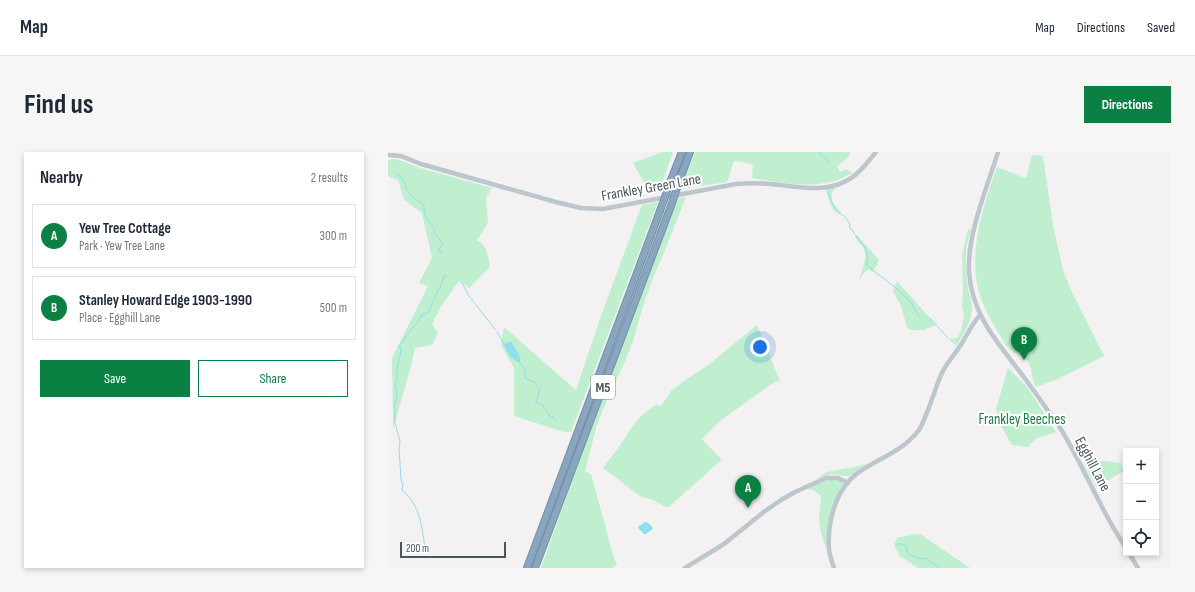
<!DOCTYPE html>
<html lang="en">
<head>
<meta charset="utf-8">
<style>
	body { margin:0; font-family:"Sofia Sans Condensed",sans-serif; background:#f6f6f7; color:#1f2937 }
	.controls { position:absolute; right:12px; bottom:12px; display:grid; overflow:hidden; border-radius:0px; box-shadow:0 2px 6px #0003 }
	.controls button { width:36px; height:36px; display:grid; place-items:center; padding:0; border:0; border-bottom:1px solid #e0e1e3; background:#fff; color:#1f2937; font:20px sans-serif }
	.scale { position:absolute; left:12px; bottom:10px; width:106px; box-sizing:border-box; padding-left:4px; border:2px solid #48555e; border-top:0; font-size:11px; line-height:14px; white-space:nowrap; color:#48555e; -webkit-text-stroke:3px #fff; paint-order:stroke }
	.you { position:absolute; left:372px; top:195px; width:14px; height:14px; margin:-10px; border:3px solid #fff; border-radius:50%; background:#1a73e8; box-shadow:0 0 0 6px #1a73e833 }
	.badge { display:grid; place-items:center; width:26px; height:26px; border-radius:50%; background:#0b8043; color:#fff; font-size:13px; font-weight:700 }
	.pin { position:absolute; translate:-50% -33px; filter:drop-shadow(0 1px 2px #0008) }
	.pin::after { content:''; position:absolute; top:21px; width:14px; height:12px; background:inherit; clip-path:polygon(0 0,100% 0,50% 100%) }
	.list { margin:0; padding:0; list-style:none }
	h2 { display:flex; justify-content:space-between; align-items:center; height:52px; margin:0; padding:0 16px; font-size:17px }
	h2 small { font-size:13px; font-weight:400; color:#747a83 }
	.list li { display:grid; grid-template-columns:26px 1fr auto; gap:12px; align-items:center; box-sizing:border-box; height:64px; margin:0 8px 8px; padding:0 8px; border:1px solid #e0e1e3; border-radius:0px }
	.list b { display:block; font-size:15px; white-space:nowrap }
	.list p { margin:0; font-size:13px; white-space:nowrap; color:#747a83 }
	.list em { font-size:13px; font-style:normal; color:#747a83 }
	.actions { display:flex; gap:8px; padding:12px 16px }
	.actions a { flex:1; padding:9px 0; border:1px solid #0b8043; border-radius:0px; text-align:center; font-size:14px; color:#0b8043 }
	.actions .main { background:#0b8043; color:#fff }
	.icon { flex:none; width:22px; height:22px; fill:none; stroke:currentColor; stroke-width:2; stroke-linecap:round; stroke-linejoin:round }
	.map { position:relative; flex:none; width:783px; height:416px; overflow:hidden; border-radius:0px }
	header { display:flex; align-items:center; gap:24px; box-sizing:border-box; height:56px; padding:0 20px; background:#fff; border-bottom:1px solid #e0e1e3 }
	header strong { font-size:19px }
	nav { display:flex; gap:22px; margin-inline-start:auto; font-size:14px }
	.intro { display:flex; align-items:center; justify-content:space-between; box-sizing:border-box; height:96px; padding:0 24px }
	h1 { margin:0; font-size:28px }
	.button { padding:10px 18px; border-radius:0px; background:#0b8043; color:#fff; font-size:14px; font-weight:700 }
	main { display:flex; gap:24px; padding:0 24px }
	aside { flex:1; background:#fff; border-radius:0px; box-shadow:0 2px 6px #0003 }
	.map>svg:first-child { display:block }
	.green { fill:#c0efcf }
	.water { fill:#8edeec }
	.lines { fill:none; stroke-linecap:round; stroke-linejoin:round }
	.stream { stroke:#8edeec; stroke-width:1 }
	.highway-casing { stroke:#7491aa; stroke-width:8 }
	.minor { stroke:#bcc6cd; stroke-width:4.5 }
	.highway { stroke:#89a6be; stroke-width:6 }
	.highway-bridge-casing { stroke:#7491aa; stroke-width:8; stroke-linecap:butt }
	.highway-bridge { stroke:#89a6be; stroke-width:6 }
	.labels { text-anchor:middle; stroke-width:4; stroke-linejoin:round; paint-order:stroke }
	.shield { fill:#fff; stroke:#7f888e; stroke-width:1 }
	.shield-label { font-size:14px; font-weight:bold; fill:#48555e }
	.street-label { font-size:15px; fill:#48555e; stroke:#fff }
	.park-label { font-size:15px; fill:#188046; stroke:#fff }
</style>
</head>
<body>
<header>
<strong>Map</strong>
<nav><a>Map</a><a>Directions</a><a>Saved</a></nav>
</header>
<div class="intro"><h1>Find us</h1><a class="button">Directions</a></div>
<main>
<aside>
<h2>Nearby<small>2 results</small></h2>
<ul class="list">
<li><span class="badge">A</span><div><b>Yew Tree Cottage</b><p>Park · Yew Tree Lane</p></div><em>300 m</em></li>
<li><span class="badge">B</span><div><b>Stanley Howard Edge 1903-1990</b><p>Place · Egghill Lane</p></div><em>500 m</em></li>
</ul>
<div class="actions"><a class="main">Save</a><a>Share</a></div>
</aside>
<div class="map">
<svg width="783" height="416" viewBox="0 0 783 416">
	<rect width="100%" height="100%" fill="#f3f1f1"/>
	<path class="green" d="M274,0H285L272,37L262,41L245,11Z
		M307,0H463L459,7L449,14L452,20L459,17L464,21C458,24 452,27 447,29C420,36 391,31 364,26L365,13L356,10L346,9L339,30L293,37Z
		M644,3L655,4L665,73L675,118L683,138L716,204L670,227L648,235C643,227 645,220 641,212C637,204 632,204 625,200C619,196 615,189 612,183C606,174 600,164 596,154C576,109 594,58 609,15L638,26Z
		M5,7L12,8L32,16L104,36L98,46L100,71L89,88C99,94 100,104 102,115L81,136L71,129L54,153L44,172L50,181L44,193L27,196L23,214L5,277L4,206L40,134L31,131L44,106L34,61L16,48L10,28L0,24V8Z
		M447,36C437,52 451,52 453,64L445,58L437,37Z
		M298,45L273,108L265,126L256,151L245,189L237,209L214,260L208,276L197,319L203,322L226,406L229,413L224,416H153L188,317L290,46Z
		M270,50L183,280H176L126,264V216L113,193L116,175L188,238L214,161L254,53Z
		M580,77L583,78C576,96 577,117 580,136C581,144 585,150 584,158C584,168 574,185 568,194L560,186L564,187L570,185L573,179L576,164L574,154L575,139L574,103Z
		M467,83L470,84L491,108L485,120L481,117L479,118L471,127C474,118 480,105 476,96C473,91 468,89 467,83Z
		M509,129L548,173L536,178H522L519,175L513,154L505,139Z
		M369,173L392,229H389L385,231L332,269L314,287L334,308L330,311L281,355C273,355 269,348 262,347C258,346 256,346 252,344L215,316C221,308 228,299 234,290C246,273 249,264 268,253L273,254L283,239L300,226L319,214Z
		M620,216L640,236L668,280L647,287L640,295L624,293L613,274L608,257Z
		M717,309L733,311L736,319L708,335L695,310Z
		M479,311L461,324H454L444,322L428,327L437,321L443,319L467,315Z
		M441,328H453L455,332C449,344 443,355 441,368C439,377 442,388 438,396L433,381L431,368L433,344L426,338L418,337L431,330Z
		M532,382L582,416H530L512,404L506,393L509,386L521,383Z"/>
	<path class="water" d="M123,189C126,196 133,202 132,211C124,207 118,201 116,192Z
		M257,370C261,370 264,374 265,377L258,382H256L250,376L251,374Z"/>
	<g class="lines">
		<path class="stream" d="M430,0L442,11
			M9,22C20,29 16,36 24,45C29,47 31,51 36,53C35,63 40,69 47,77L45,80L54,90V93L52,95L50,99L54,101
			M440,40C443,45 444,55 449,58C454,63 459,65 462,73L461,74L477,96L480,107L478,113L508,136L522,149L532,166
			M74,131L81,144L107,177
			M542,166L560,186
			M109,180L116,192
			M132,211L137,218V226L146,230L150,236L152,237L148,250L149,251L154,252L161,263L166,266L168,269
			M509,392H514L518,394L520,402L533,407L536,406L539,407L551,416
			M37,396C33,372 33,355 14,338L15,333L13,327L11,296L12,290L7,271V251L9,244L7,232L9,229V218L12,204L13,197L11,194L13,192L24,176L29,171L34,163L41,160C44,147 53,137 56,124L58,123"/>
		<g class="highway-casing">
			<path id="highway" d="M292,27L302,0
				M283,28L294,0
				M139,416L272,59
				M147,416L283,54"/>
		</g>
		<path class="minor" d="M610,0C599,36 579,82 581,120C584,167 615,196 641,232C651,246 661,260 671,274C686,298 698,324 711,349C719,365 728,381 738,396
			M0,3L13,4L33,12L168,50L193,56L215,57L348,32C359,31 370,31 382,32C407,34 437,42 460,28C471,22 480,10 488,0
			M741,401L750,416
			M297,416L336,392L377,359L393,348L407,340L438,326H450L460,331
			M446,416C444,410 442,404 441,398C439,369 448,334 474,318C494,305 516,298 531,278C537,268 544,247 548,236C550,230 552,224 555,219C560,209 568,201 574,191C580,181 584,172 592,163"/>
		<use href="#highway" class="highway"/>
		<g class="highway-bridge-casing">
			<path id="highway-bridge" d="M283,54L292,27
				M272,59L283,28"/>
		</g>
		<use href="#highway-bridge" class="highway-bridge"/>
	</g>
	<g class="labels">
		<rect class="shield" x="203" y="223" width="24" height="24" rx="3"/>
		<g class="shield-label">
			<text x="215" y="240">M5</text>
		</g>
		<g class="street-label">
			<text transform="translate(263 35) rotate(-10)" y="5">Frankley Green Lane</text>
			<text transform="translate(705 312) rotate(62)" y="5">Egghill Lane</text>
		</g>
		<g class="park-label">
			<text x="634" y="272">Frankley Beeches</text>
		</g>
	</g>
</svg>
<div class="controls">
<button>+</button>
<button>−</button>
<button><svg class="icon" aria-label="locate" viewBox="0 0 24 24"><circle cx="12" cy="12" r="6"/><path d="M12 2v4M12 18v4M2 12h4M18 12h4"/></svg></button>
</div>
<div class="scale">200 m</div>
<div class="you"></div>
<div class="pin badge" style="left:360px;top:356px">A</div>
<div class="pin badge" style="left:636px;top:208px">B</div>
</div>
</main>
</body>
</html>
